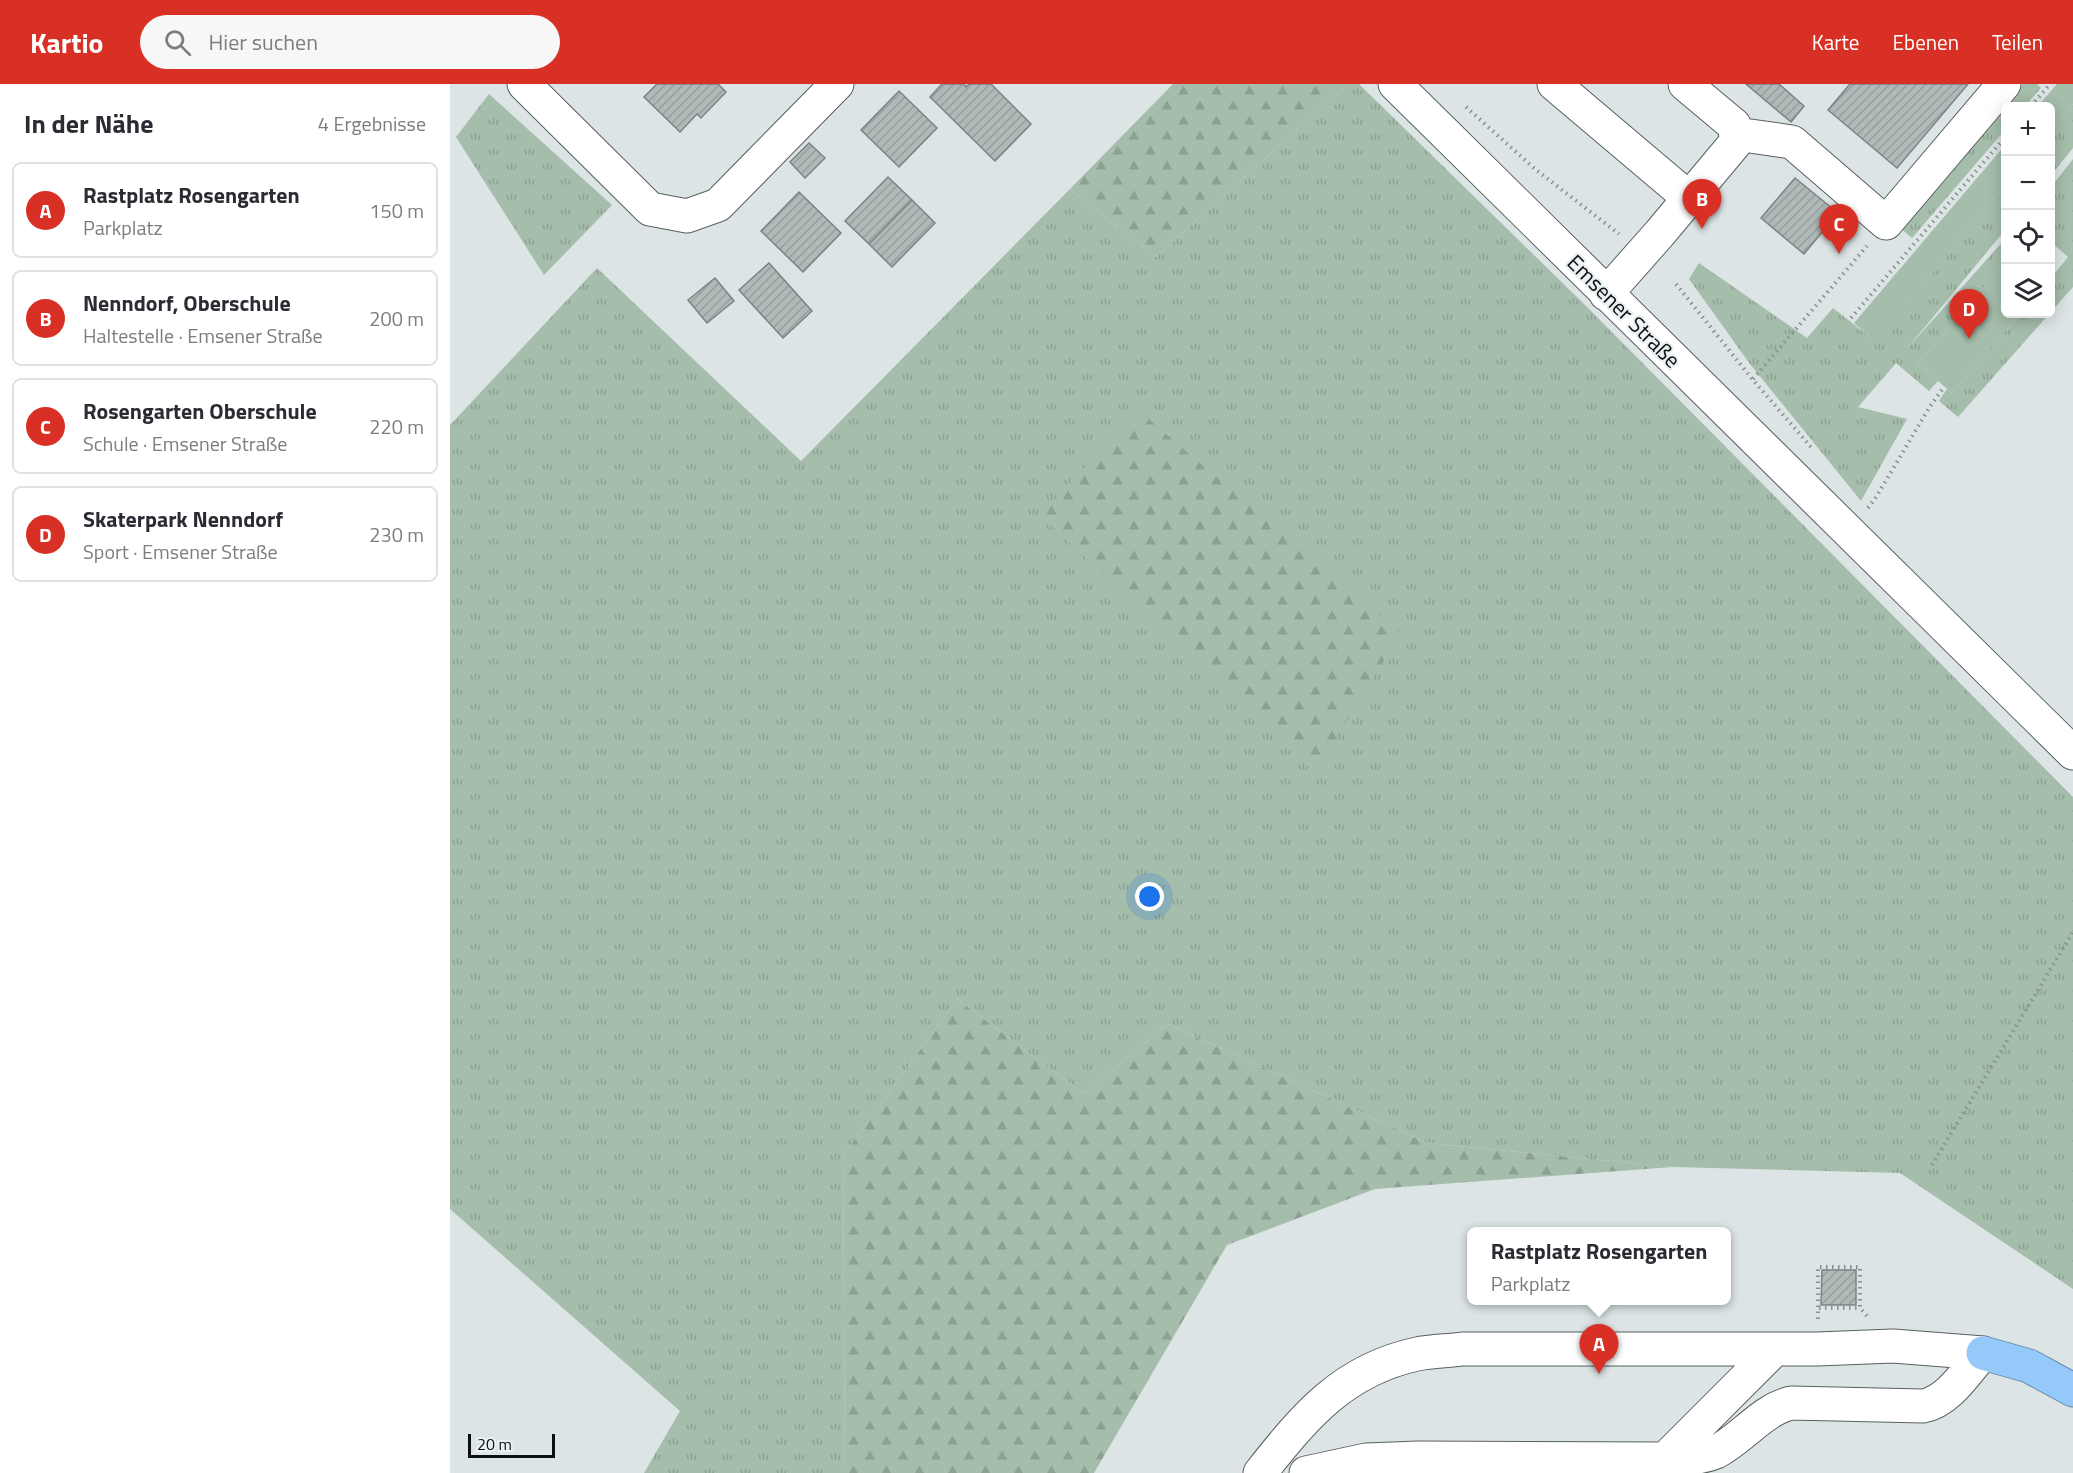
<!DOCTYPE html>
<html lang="de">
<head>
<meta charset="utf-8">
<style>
	body { margin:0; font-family:"Titillium Web",sans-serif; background:#f7f7f7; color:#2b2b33 }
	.controls { position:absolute; right:18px; top:18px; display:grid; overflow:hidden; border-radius:9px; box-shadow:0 3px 15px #0003 }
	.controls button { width:54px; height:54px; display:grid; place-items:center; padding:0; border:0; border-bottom:2px solid #e1e1e2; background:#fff; color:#2b2b33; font:30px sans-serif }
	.scale { position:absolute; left:18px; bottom:15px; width:87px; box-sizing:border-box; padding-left:6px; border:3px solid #0d1011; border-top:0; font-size:16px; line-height:21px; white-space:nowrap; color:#0d1011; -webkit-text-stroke:4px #e9f1f3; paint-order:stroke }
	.you { position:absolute; left:700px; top:813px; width:21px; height:21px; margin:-15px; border:4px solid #fff; border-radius:50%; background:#1a73e8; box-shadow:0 0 0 9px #1a73e833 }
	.badge { display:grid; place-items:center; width:39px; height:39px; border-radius:50%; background:#d93025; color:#fff; font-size:20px; font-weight:700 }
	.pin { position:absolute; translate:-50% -50px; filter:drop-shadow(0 2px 3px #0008) }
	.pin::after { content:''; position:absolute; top:32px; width:21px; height:18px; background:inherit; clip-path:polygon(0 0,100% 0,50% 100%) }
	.popup { position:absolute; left:1017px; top:1143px; width:264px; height:78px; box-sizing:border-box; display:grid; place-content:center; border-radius:9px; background:#fff; filter:drop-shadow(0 2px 4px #0005); font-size:20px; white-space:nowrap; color:#7c7c81 }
	.popup b { font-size:22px; color:#2b2b33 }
	.popup::after { content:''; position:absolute; left:50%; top:100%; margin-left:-12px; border:12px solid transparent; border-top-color:#fff }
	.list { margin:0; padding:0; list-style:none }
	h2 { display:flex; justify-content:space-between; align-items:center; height:78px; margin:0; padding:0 24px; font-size:26px }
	h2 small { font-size:20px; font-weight:400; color:#7c7c81 }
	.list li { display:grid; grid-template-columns:39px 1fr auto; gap:18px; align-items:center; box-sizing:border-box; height:96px; margin:0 12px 12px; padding:0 12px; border:2px solid #e1e1e2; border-radius:9px }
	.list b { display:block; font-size:22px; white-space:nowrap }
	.list p { margin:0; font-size:20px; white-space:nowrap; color:#7c7c81 }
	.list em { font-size:20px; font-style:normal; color:#7c7c81 }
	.icon { flex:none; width:33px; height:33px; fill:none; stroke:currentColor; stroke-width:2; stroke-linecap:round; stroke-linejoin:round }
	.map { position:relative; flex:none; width:1623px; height:1389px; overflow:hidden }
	header { display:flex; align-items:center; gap:36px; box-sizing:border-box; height:84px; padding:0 30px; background:#d93025; color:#fff }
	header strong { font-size:28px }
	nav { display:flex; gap:33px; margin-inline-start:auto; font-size:21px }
	.search { width:420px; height:54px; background:#f7f7f7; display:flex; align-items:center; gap:15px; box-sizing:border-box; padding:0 21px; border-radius:33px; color:#7c7c81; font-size:22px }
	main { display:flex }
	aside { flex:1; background:#fff }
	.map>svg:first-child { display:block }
	.grass { fill:url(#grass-tufts) }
	.forest { fill:url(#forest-firs) }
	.pitch { fill:#a5bdab }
	.building { fill:url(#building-hatch); stroke:#7c8382; stroke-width:1.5 }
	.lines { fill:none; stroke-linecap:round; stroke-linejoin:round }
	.minor-casing { stroke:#585f61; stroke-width:35 }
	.highway-casing { stroke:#6588a8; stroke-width:35 }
	.path { stroke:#898f91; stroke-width:4; stroke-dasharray:1.5 4.5; stroke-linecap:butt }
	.minor { stroke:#fff; stroke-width:33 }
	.highway { stroke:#95c9f9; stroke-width:33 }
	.labels { text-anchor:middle; stroke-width:4.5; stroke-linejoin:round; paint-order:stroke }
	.street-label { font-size:22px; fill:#0d1011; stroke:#e9f1f3 }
</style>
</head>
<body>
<header>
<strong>Kartio</strong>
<div class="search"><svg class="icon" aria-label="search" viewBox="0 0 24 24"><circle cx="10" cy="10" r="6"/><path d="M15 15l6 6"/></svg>Hier suchen</div>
<nav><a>Karte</a><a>Ebenen</a><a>Teilen</a></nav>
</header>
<main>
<aside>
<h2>In der Nähe<small>4 Ergebnisse</small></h2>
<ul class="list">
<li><span class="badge">A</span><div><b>Rastplatz Rosengarten</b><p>Parkplatz</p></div><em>150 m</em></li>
<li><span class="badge">B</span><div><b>Nenndorf, Oberschule</b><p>Haltestelle · Emsener Straße</p></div><em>200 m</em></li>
<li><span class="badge">C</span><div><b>Rosengarten Oberschule</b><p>Schule · Emsener Straße</p></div><em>220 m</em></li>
<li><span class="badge">D</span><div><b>Skaterpark Nenndorf</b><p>Sport · Emsener Straße</p></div><em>230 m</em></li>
</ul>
</aside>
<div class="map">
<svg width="1623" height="1389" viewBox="0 0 1623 1389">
	<defs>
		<pattern id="grass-tufts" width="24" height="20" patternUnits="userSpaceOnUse" patternTransform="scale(1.5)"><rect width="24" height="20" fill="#a5bdab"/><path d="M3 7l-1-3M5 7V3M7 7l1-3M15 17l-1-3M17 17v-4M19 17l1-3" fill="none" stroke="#8da192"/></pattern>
		<pattern id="forest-firs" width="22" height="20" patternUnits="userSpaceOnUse" patternTransform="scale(1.5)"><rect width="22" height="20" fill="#a5bdab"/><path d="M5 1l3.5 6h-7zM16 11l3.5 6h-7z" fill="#8da192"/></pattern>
		<pattern id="building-hatch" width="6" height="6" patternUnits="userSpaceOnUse" patternTransform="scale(1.5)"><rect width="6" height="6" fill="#b1b9b8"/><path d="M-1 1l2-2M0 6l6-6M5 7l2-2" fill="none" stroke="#979e9d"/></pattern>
	</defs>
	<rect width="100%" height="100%" fill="#dce4e6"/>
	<path class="grass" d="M898,0H909L1132,218L1623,713V1205L1450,1089L1223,1083L977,1059L718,940L634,1010L507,915L393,1072L395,1389H194L230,1327L0,1125V341L147,184L351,377L620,105L706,173Z
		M1573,0H1587L1591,4L1575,22H1556L1555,46L1462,154L1450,144Z
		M39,10L162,121L94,191L6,53Z
		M1623,20V64L1601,91V47Z
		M1623,75V203L1601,228V194L1618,173L1601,158V103Z
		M1555,101V146L1456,266L1555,155V178L1468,280L1488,297L1479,307L1446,279L1408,323L1457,335L1411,417L1300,280L1239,195L1249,179L1357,254L1383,224L1425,257Z
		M1570,230H1599L1508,333L1489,317L1497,305L1502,309Z"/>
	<path class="forest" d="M723,0H898L706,173L620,105Z
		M688,326L951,550L864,688L590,431Z
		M507,915L634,1010L718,940L977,1059L1223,1083L925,1105L777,1161L644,1389H395L393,1072Z"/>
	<path class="pitch" d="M1607,0H1623V20L1601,47L1600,22H1588Z
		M1555,61V101L1425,258L1404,239Z
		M1555,178L1556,230H1570L1502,309L1468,280Z"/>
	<path class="building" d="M207,0H268L276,8L251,34L247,30L230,48L194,13Z
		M492,0H514L516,3L519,0H541L581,40L545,77L480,13Z
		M1296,0H1329L1354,22L1341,38Z
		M1400,0H1518L1447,84L1378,26Z
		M449,7L487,44L449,83L411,46Z
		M359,59L375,74L355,94L340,78Z
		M438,93L462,116L419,160L395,137Z
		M1345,94L1388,129L1354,170L1311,134Z
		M349,108L391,149L353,188L311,147Z
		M462,116L485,139L442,183L419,160Z
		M319,179L362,227L333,254L289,206Z
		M265,194L284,217L257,239L238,216Z
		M1372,1186H1406V1221H1371Z"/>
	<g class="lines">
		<g class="minor-casing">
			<path id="minor" d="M74,0L200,125L237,132L268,121L387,0
				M945,0L1623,669
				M1104,0L1240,115
				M1286,50L1342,58L1436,139L1554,0
				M1156,210L1210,149L1287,57L1284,41L1235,0
				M1215,1375L1325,1265
				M810,1389C855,1332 893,1286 967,1270C982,1267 998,1267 1012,1265H1367L1443,1262L1533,1269
				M856,1389L916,1376L968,1374L1215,1375C1232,1374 1250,1375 1266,1368C1293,1354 1312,1326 1341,1319L1473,1322C1498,1318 1517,1287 1533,1269"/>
		</g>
		<g class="highway-casing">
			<path id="highway" d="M1533,1269L1579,1282L1623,1306"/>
		</g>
		<path class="path" d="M1581,22L1600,0
			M1016,23L1085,85L1169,150
			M1226,200L1303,296L1361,363
			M1401,234L1556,52
			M1303,295L1417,162
			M1418,424L1425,415L1479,324L1494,303
			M1482,1081L1623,848
			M1369,1224H1410
			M1368,1235V1183H1410V1224L1417,1232"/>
		<use href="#minor" class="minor"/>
		<use href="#highway" class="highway"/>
	</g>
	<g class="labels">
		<g class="street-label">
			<text transform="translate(1174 227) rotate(45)" y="8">Emsener Straße</text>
		</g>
	</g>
</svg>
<div class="controls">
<button>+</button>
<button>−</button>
<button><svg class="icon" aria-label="locate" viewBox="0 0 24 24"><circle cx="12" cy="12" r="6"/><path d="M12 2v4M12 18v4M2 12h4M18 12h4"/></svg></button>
<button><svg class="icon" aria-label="layers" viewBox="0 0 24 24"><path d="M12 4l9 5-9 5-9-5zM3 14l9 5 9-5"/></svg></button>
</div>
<div class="scale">20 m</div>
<div class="you"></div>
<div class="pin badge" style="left:1149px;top:1290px">A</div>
<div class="popup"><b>Rastplatz Rosengarten</b>Parkplatz</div>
<div class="pin badge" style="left:1252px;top:145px">B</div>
<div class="pin badge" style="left:1389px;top:170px">C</div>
<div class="pin badge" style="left:1519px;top:255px">D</div>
</div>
</main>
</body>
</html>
